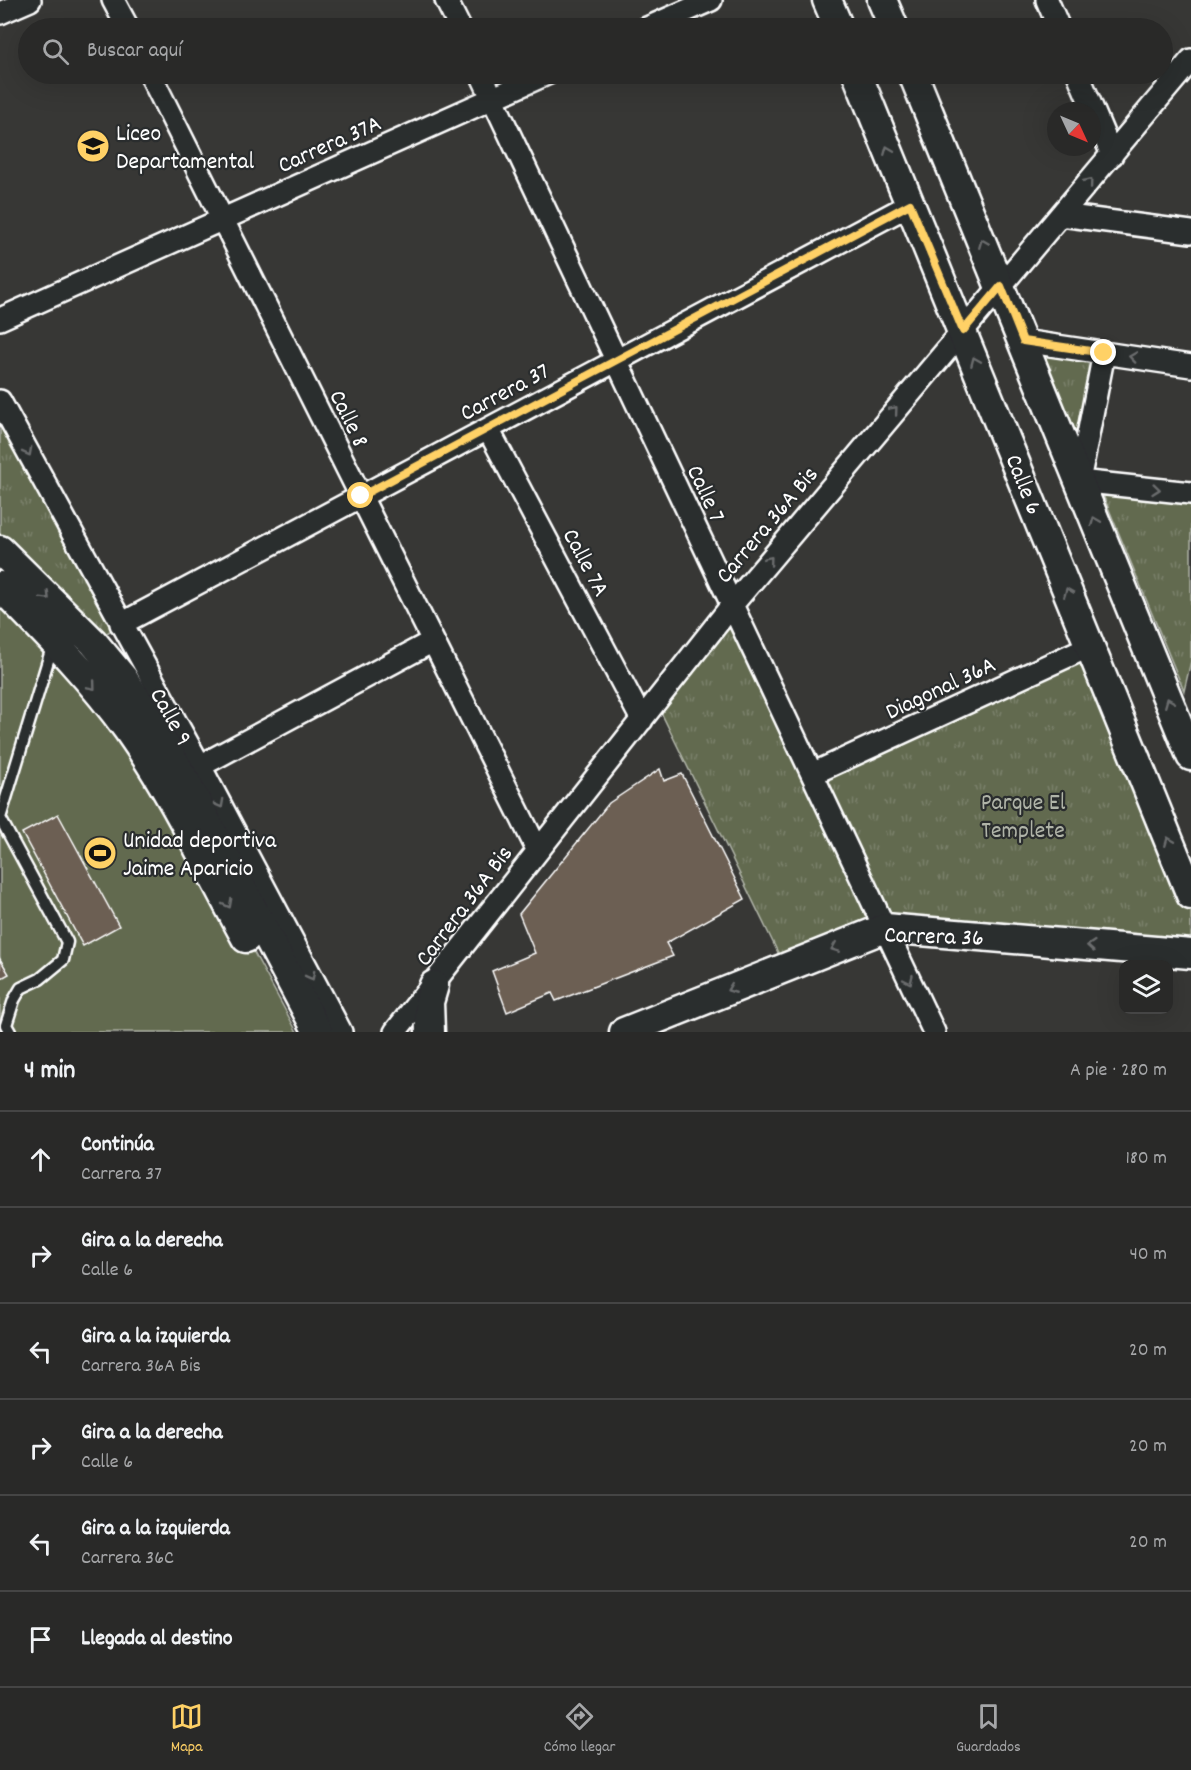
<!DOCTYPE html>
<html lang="es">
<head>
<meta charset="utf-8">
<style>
	body { margin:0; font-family:Dekko,sans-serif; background:#313130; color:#f1f3f6 }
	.controls { position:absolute; right:18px; bottom:18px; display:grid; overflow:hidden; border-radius:12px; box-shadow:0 6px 24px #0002 }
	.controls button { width:54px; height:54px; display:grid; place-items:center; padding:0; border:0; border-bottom:2px solid #454545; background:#292928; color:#f1f3f6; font:30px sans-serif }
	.compass { position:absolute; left:1047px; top:102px; width:54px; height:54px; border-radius:50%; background:#292928; box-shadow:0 6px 24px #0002; rotate:134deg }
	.stop { position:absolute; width:18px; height:18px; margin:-14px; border:4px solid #ffd166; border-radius:50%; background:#fff }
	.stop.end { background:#ffd166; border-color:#fff; box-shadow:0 2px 6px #0008 }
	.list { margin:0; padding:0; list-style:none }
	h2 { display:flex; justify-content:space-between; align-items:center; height:78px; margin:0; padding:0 24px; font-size:26px }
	h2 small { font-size:20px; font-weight:400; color:#a5a6a8 }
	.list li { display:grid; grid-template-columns:39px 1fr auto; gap:18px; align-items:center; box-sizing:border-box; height:96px; padding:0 24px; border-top:2px solid #454545 }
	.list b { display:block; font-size:22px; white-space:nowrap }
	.list p { margin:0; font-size:20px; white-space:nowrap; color:#a5a6a8 }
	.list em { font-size:20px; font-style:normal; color:#a5a6a8 }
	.icon { flex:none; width:33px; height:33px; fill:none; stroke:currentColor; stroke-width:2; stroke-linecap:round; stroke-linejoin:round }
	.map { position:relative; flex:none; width:1191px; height:1032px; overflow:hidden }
	.search { position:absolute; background:#292928; box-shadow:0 6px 24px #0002; left:18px; right:18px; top:18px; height:66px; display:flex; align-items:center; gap:15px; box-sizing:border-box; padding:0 21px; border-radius:33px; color:#a5a6a8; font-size:22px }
	.sheet { height:654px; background:#292928 }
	nav { display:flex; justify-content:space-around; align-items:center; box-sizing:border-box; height:84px; border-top:2px solid #454545; background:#292928; font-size:16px; color:#a5a6a8 }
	nav a { display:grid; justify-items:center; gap:3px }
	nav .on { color:#ffd166 }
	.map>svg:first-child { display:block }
	.grass { fill:url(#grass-tufts); stroke:#b0b4a8; stroke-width:1.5 }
	.garden { fill:#626a50; stroke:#b0b4a8; stroke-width:1.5 }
	.building { fill:#6c5e52; stroke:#fff; stroke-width:1.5 }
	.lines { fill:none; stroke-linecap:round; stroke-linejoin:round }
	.service-casing { stroke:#fff; stroke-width:15 }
	.minor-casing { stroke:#fff; stroke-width:26 }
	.secondary-casing { stroke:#fff; stroke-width:33 }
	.service { stroke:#2a2d2e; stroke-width:10 }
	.minor { stroke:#2a2d2e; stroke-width:21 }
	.secondary { stroke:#2a2d2e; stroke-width:28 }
	.oneway { stroke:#6a6c6d }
	.route { stroke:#ffd166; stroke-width:8 }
	.labels { text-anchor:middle; stroke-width:4.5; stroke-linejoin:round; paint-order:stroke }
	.poi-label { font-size:24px; fill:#fff; stroke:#2a2d2e; text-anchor:start }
	.street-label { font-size:24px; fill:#fff; stroke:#2a2d2e }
	.park-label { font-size:24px; fill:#b0b4a8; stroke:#2a2d2e }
</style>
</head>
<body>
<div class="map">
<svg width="1191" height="1032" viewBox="0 0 1191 1032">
	<defs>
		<pattern id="grass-tufts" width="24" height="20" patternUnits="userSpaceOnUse" patternTransform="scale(1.5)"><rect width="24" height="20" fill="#626a50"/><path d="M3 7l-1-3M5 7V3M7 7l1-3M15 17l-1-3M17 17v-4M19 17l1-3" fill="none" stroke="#7a806a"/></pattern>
	</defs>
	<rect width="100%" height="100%" fill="#373735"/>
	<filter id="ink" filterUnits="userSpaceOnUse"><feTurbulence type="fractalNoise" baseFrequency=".0167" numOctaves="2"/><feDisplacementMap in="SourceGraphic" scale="12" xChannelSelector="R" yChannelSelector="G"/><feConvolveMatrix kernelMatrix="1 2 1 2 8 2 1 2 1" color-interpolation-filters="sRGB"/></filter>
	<g filter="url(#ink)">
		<path class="grass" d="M1040,345L1100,356L1079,446Z
			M0,401L121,624L93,642L0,550Z
			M1103,495L1191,499V661L1184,691Z
			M732,605L812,774L1090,646L1191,895V954L885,928L785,967L656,702Z"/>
		<path class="garden" d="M0,586L167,792L297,1032H0Z"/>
		<path class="building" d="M660,769L664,781L682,774L745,899L666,943L673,956L556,1001L552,993L507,1012L492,971L535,953L519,914L609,803Z
			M58,814L119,926L83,946L22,833Z
			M0,959L9,974L0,979Z"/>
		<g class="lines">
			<g class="service-casing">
				<path id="service" d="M0,818L67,942L63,960L40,979L21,988L14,1000L6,1025L10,1032
					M0,818L53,644"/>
			</g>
			<g class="minor-casing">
				<path id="minor" d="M113,0L128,28
					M446,0L460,28
					M1047,0L1059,28
					M0,13L30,0
					M647,28L711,0
					M150,74L537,849
					M481,74L934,1032
					M1078,74L1112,155
					M1061,215L1191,232
					M0,319L547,74
					M1023,341L1191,366
					M1104,353L1079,481L1191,493
					M0,401L200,766L341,1032
					M488,429L642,720
					M121,624L911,204
					M200,766L433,641
					M812,774L1090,646
					M395,1032L732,605L1191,60"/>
			</g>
			<g class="secondary-casing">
				<path id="secondary" d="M827,0L839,28
					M882,0L894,28
					M857,74L1191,895
					M913,74L1191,756
					M0,550L93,642L123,678L150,719L186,782L318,1032
					M0,586C45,632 91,678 128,730C174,795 208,869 246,938
					M430,1032L429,1002L434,985
					M624,1032L885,928L1191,954"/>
			</g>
			<use href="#service" class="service"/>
			<use href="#minor" class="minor"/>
			<use href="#secondary" class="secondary"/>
		</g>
		<defs><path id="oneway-chevron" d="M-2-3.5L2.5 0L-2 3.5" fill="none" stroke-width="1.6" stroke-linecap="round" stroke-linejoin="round" transform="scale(1.5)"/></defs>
		<g class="oneway">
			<use href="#oneway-chevron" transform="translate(888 150) rotate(-112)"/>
			<use href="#oneway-chevron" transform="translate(1089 182) rotate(-50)"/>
			<use href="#oneway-chevron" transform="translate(983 243) rotate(-112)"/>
			<use href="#oneway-chevron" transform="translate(1133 357) rotate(-172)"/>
			<use href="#oneway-chevron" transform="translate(975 361) rotate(-113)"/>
			<use href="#oneway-chevron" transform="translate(894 410) rotate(-50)"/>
			<use href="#oneway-chevron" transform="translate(28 452) rotate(62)"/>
			<use href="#oneway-chevron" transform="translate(1156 489) rotate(6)"/>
			<use href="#oneway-chevron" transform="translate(1095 521) rotate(-112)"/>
			<use href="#oneway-chevron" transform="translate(769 560) rotate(-50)"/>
			<use href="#oneway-chevron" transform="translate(1068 592) rotate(-112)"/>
			<use href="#oneway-chevron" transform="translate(46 596) rotate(45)"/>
			<use href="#oneway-chevron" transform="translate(92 686) rotate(50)"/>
			<use href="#oneway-chevron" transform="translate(1169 702) rotate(-112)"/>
			<use href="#oneway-chevron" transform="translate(220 804) rotate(62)"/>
			<use href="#oneway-chevron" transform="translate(1169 841) rotate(-112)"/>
			<use href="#oneway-chevron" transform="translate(228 904) rotate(62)"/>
			<use href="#oneway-chevron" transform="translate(1091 946) rotate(-175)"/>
			<use href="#oneway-chevron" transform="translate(835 948) rotate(158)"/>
			<use href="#oneway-chevron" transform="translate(311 976) rotate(62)"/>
			<use href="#oneway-chevron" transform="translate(909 980) rotate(65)"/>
			<use href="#oneway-chevron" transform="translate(731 989) rotate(158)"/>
		</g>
	</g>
	<g class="lines" filter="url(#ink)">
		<path class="route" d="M361,496L910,204L963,331L1001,286L1023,341L1104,353"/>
	</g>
	<defs>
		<g id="university-disc" transform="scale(1.725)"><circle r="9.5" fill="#ffd166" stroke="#2a2d2e"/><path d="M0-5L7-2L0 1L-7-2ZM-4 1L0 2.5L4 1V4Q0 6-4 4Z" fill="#111"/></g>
		<g id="stadium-disc" transform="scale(1.725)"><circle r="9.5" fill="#ffd166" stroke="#2a2d2e"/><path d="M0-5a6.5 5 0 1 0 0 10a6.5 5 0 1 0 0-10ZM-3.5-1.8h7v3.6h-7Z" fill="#111"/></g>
	</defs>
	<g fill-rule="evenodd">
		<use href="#university-disc" x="93" y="146"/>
		<use href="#stadium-disc" x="100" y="853"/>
	</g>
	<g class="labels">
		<g class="poi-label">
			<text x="116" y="140">Liceo<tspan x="116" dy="28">Departamental</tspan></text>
			<text x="123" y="847">Unidad deportiva<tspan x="123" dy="28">Jaime Aparicio</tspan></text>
		</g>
		<g class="street-label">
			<text transform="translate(329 143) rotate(-24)" y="8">Carrera 37A</text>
			<text transform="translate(504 391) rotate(-28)" y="8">Carrera 37</text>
			<text transform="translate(350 418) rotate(64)" y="8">Calle 8</text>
			<text transform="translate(1025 484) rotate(68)" y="8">Calle 6</text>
			<text transform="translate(707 493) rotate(65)" y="8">Calle 7</text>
			<text transform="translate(766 524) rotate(-50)" y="8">Carrera 36A Bis</text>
			<text transform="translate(587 562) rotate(62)" y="8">Calle 7A</text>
			<text transform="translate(940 687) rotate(-25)" y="8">Diagonal 36A</text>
			<text transform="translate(172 716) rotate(61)" y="8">Calle 9</text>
			<text transform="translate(463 905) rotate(-53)" y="8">Carrera 36A Bis</text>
			<text transform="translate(934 935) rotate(2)" y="8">Carrera 36</text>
		</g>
		<g class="park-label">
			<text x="1023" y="809">Parque El<tspan x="1023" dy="28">Templete</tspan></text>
		</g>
	</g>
</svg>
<div class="controls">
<button><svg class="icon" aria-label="layers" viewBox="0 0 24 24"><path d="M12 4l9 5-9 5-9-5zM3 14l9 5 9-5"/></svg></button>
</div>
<svg class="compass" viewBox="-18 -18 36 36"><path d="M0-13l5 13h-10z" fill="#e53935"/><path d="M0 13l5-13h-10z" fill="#a5a6a8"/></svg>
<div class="stop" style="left:361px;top:496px"></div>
<div class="stop end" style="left:1104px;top:353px"></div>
<div class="search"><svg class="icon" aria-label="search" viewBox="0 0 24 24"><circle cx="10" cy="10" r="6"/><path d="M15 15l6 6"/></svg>Buscar aquí</div>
</div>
<section class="sheet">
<h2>4 min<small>A pie · 280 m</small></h2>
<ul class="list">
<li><svg class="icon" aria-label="ahead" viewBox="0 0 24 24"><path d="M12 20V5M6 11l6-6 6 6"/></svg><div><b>Continúa</b><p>Carrera 37</p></div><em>180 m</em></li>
<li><svg class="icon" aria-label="right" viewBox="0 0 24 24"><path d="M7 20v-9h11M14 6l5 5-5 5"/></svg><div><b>Gira a la derecha</b><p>Calle 6</p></div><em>40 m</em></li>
<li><svg class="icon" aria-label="left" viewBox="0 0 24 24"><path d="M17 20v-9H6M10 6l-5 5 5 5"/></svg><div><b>Gira a la izquierda</b><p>Carrera 36A Bis</p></div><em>20 m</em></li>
<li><svg class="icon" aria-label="right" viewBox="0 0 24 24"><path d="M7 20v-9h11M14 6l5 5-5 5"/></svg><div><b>Gira a la derecha</b><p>Calle 6</p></div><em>20 m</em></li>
<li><svg class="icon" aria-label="left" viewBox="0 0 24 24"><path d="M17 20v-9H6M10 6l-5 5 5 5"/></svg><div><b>Gira a la izquierda</b><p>Carrera 36C</p></div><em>20 m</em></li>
<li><svg class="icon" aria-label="arrive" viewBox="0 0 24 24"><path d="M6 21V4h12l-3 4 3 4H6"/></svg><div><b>Llegada al destino</b></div></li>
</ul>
</section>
<nav>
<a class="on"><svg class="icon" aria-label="map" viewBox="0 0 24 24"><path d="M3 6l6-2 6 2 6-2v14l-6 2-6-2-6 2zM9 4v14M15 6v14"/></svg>Mapa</a>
<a><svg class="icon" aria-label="directions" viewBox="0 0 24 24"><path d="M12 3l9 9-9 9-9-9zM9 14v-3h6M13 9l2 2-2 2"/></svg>Cómo llegar</a>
<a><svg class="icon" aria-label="saved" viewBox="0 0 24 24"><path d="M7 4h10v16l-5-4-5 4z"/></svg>Guardados</a>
</nav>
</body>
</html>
